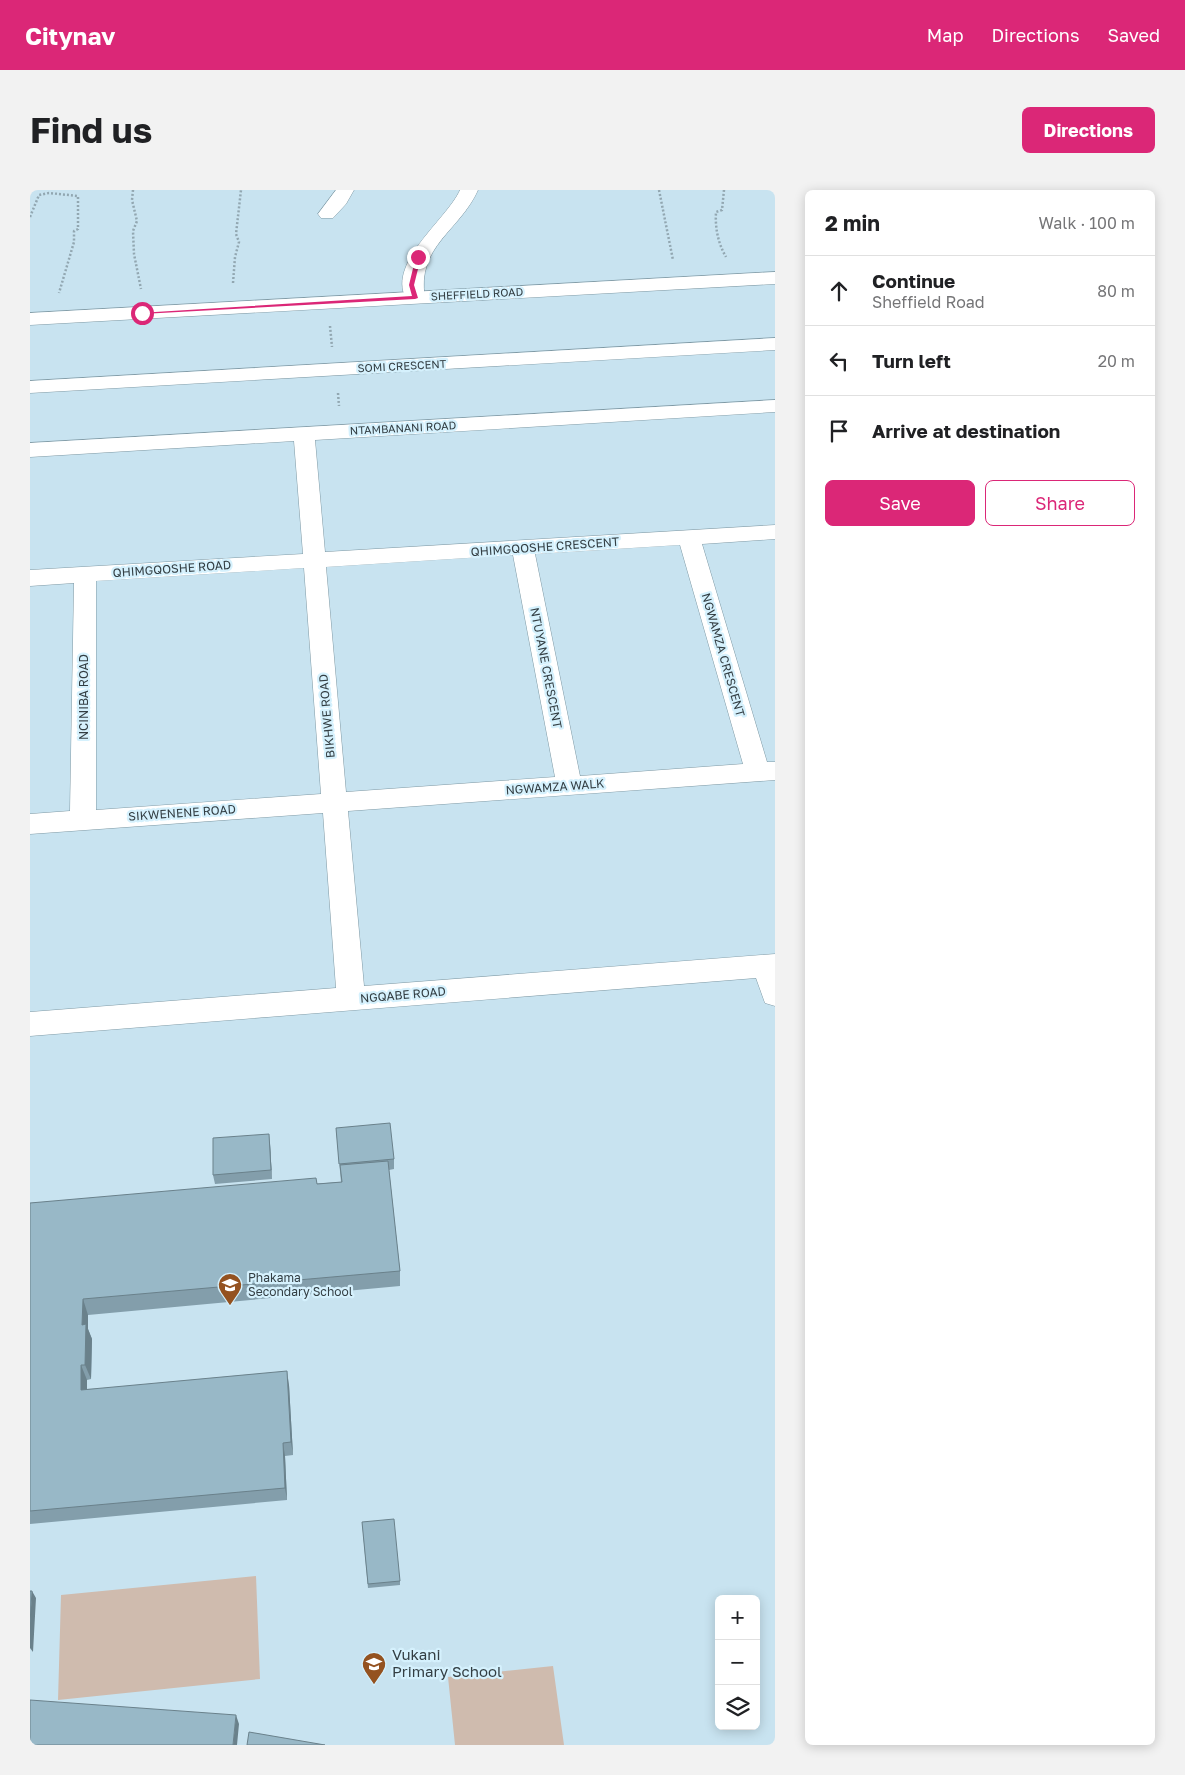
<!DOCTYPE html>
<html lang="en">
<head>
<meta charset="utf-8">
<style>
	body { margin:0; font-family:"Golos Text",sans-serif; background:#f2f2f2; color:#202124 }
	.controls { position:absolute; right:15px; bottom:15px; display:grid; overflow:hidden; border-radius:8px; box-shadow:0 2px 12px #0003 }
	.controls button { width:45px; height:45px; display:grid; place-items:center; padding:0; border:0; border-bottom:1px solid #e0e0e0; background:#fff; color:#202124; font:25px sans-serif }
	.stop { position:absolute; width:15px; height:15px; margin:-11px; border:4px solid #db2777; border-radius:50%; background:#fff }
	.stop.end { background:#db2777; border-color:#fff; box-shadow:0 1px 5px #0008 }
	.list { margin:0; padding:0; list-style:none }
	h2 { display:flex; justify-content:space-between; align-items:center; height:65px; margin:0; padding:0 20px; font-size:21px }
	h2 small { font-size:16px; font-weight:400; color:#757577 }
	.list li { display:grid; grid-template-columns:32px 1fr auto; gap:15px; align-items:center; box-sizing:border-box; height:70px; padding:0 20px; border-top:1px solid #e0e0e0 }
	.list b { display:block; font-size:19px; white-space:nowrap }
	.list p { margin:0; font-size:16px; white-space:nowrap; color:#757577 }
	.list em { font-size:16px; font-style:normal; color:#757577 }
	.actions { display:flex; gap:10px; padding:15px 20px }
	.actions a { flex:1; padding:11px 0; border:1px solid #db2777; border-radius:8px; text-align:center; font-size:18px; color:#db2777 }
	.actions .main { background:#db2777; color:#fff }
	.icon { flex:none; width:28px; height:28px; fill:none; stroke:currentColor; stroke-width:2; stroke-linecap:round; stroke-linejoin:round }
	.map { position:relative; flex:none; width:745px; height:1555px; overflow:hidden; border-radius:8px }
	header { display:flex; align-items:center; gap:30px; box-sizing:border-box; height:70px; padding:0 25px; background:#db2777; color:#fff }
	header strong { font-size:24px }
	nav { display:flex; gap:28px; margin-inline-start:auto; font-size:18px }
	.intro { display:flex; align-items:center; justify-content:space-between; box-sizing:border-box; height:120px; padding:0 30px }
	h1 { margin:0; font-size:35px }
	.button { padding:12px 22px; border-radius:8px; background:#db2777; color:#fff; font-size:18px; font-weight:700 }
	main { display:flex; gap:30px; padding:0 30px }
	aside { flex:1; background:#fff; border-radius:8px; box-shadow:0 2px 12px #0003 }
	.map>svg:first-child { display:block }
	.green { fill:#cfbbae }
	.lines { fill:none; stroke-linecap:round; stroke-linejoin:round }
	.minor-casing { stroke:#7f99a4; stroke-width:1 }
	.tertiary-casing { stroke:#7f99a4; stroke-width:1 }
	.path { stroke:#92a7b1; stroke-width:2.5; stroke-dasharray:2 2; stroke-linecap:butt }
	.minor { fill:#fff; fill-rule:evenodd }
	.tertiary { fill:#fff; fill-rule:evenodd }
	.wall { fill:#839eab }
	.shaded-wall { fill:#6a818b }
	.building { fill:#98b8c7; stroke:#6a818b }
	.route { fill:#db2777 }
	.labels { text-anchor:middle; stroke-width:4.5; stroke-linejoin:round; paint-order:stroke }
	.far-street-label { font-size:11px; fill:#333e43; stroke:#d5f1fd }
	.street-label { font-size:12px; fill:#333e43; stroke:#d5f1fd }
	.poi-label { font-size:12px; fill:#333e43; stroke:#d5f1fd; text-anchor:start }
	.near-poi-label { font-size:15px; fill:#333e43; stroke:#d5f1fd; text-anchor:start }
</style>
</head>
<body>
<header>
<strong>Citynav</strong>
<nav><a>Map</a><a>Directions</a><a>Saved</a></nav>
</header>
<div class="intro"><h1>Find us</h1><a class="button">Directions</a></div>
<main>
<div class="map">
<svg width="745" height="1555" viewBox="0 0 745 1555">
	<rect width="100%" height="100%" fill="#c8e3f0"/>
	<path class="green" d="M226,1386L230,1489L28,1510L31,1405Z
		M523,1476L534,1555H425L418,1487Z"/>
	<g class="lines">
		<g class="minor-casing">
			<path id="minor" d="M306,0H324L316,14L303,28H291L288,24Z
				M430,0H448C430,41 386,56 395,108L392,112H378C353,75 417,30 430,0Z
				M745,148V160L0,203V191Z
				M745,210V222L285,250L295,362L745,335V349L672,354L737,572H745V590L318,621L334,796L745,764V816L735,813L726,788L0,846V822L306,798L293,623L0,644V624L40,621L44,393L0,396V380L273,364L264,251L0,267V253ZM650,355L713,574L550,586L505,364ZM483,365L525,587L316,602L296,377ZM274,378L291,604L66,620V391Z"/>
		</g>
		<g class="tertiary-casing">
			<path id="tertiary" d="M745,82V94L0,135V123Z"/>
		</g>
		<path class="path" d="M103,0L102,10L107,31L103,41L104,64L111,99
			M629,0L643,70
			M694,0L692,20L686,22C685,38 688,53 696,67
			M0,27L9,5L19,3L48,6V39L44,41V52L29,103
			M203,93L205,67L209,52L206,44L211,0
			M300,136L302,157
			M308,203L309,216"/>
		<use href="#minor" class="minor"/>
		<use href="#tertiary" class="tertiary"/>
	</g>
	<path class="wall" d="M306,938L364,969V979L359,980L370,1081V1096L58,1125V1139L62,1149L61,1189L57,1190V1199L259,1195L263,1265L255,1266L257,1310L0,1334V1013L311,992Z
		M240,954L242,989L185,994L183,985Z
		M332,1332L370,1391V1395L338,1398Z"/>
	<path class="shaded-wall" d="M239,944L240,954L242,989L241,980Z
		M53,1109L58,1125V1139L62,1149L61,1189L55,1175L52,1135Z
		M51,1175L57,1190V1214L51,1200Z
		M257,1181L259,1195L263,1265L261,1252Z
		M253,1253L255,1266L257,1310L255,1298Z
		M2,1401L6,1408L3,1462L0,1458V1433Z
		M206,1525L209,1534L207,1555H203Z"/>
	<path class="building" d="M360,933L364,969L309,974L306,938Z
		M239,944L241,980L183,985V948Z
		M358,971L370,1081L53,1109L52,1135L56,1134L55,1175H51V1200L257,1181L261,1252L253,1253L255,1298L0,1321V1013L286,988L287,994L312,992L310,975Z
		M364,1329L370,1391L338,1394L332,1332Z
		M0,1401H2L0,1433Z
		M0,1510L206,1525L203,1555H0Z
		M219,1542L295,1555H217Z"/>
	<path class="route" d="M386,66L391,67L384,95L388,108L385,109L112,124L109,123L382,106L379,95Z"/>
	<defs>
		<g id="school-pin" transform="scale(1.25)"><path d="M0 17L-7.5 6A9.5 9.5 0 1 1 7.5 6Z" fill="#945220" stroke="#d5f1fd"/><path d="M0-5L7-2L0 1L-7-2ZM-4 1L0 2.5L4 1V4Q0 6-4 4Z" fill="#fff"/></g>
	</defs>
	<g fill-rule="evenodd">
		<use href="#school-pin" x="200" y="1095"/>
		<use href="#school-pin" x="344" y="1474"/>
	</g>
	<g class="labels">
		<g class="far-street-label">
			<text transform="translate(447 104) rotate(-3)" y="4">SHEFFIELD ROAD</text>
			<text transform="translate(372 176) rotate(-3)" y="4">SOMI CRESCENT</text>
			<text transform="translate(373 238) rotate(-3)" y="4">NTAMBANANI ROAD</text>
		</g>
		<g class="street-label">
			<text transform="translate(515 357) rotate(-4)" y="4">QHIMGQOSHE CRESCENT</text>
			<text transform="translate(142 379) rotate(-4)" y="4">QHIMGQOSHE ROAD</text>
			<text transform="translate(693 465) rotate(74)" y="4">NGWAMZA CRESCENT</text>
			<text transform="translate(516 478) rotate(79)" y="4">NTUYANE CRESCENT</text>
			<text transform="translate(54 507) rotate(-90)" y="4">NCINIBA ROAD</text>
			<text transform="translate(297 526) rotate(-95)" y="4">BIKHWE ROAD</text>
			<text transform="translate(525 597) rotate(-4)" y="4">NGWAMZA WALK</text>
			<text transform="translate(152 623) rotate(-4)" y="4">SIKWENENE ROAD</text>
			<text transform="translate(373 805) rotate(-5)" y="4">NGQABE ROAD</text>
		</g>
		<g class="poi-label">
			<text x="218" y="1092">Phakama<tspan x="218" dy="14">Secondary School</tspan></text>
		</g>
		<g class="near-poi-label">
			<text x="362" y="1470">Vukani<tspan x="362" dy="17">Primary School</tspan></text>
		</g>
	</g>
</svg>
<div class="controls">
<button>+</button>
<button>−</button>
<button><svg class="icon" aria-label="layers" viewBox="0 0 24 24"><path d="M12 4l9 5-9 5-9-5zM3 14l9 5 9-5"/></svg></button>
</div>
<div class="stop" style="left:112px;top:123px"></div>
<div class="stop end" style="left:388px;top:67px"></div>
</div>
<aside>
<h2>2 min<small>Walk · 100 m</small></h2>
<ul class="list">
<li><svg class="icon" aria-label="ahead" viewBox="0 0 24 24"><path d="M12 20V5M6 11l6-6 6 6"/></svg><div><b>Continue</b><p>Sheffield Road</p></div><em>80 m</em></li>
<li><svg class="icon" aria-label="left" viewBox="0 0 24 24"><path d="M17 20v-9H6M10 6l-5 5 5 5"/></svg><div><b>Turn left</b></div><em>20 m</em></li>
<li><svg class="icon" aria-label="arrive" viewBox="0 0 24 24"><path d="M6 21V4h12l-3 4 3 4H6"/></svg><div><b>Arrive at destination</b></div></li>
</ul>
<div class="actions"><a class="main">Save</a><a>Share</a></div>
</aside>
</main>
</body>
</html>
